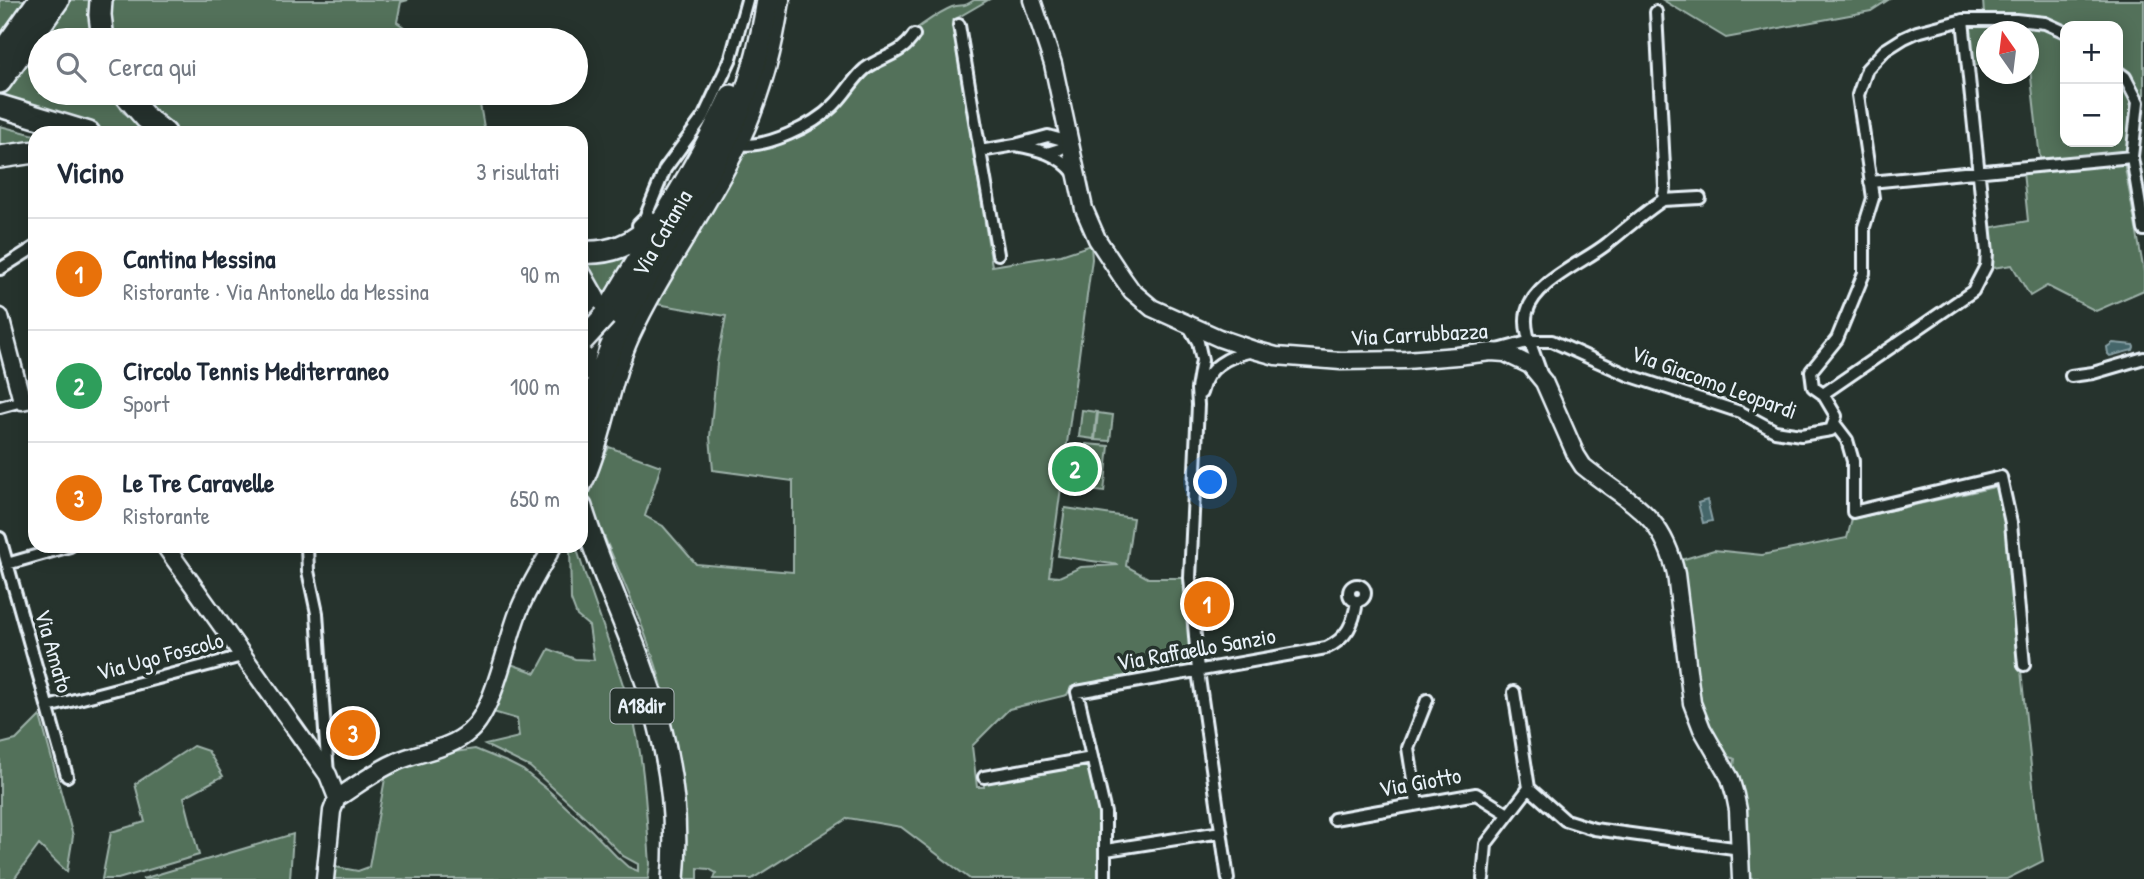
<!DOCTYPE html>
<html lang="it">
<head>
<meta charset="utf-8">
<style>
	body { margin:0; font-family:"Patrick Hand",sans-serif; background:#f6f6f7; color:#1f2937 }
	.controls { position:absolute; right:21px; top:21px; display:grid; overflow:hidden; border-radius:14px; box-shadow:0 4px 18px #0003 }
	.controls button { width:63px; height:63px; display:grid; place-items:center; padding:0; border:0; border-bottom:2px solid #e0e1e3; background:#fff; color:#1f2937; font:35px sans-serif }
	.compass { position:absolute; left:1976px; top:21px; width:63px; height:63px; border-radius:50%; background:#fff; box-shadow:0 4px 18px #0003; rotate:346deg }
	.you { position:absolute; left:1211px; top:483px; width:24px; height:24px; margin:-18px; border:5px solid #fff; border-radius:50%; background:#1a73e8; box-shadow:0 0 0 10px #1a73e833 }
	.badge { display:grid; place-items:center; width:46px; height:46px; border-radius:50%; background:#0b8043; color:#fff; font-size:23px; font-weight:700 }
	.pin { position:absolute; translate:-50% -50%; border:4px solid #fff; box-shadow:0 2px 7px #0006 }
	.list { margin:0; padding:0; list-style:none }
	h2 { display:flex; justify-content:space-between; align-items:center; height:91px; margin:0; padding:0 28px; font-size:30px }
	h2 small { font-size:23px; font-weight:400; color:#747a83 }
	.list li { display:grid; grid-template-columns:46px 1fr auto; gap:21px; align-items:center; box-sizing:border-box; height:112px; padding:0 28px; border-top:2px solid #e0e1e3 }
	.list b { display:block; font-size:26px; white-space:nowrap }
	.list p { margin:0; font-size:23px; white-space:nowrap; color:#747a83 }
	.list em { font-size:23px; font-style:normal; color:#747a83 }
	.icon { flex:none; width:38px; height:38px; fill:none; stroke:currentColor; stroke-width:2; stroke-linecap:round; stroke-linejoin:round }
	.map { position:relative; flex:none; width:2144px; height:879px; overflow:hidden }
	.search { position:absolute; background:#fff; box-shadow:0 4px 18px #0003; left:28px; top:28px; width:560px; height:77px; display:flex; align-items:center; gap:18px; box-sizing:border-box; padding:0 24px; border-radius:38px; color:#747a83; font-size:26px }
	.panel { position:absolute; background:#fff; box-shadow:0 4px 18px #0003; left:28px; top:126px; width:560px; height:427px; border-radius:21px }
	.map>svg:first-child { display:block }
	.green { fill:#52715a; stroke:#9db1a9; stroke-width:2 }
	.water { fill:#44666a; stroke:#869ea3; stroke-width:2 }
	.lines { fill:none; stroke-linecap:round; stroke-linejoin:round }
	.street-casing { stroke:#e8f1f8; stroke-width:16 }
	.secondary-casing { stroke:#e8f1f8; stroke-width:21 }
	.highway-casing { stroke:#e8f1f8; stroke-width:26 }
	.street { stroke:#26332d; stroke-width:10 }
	.secondary { stroke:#26332d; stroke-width:16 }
	.highway { stroke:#26332d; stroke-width:21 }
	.secondary-bridge-casing { stroke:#e8f1f8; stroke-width:21; stroke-linecap:butt }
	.highway-bridge-casing { stroke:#e8f1f8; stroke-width:26; stroke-linecap:butt }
	.secondary-bridge { stroke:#26332d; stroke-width:16 }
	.highway-bridge { stroke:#26332d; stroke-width:21 }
	.labels { text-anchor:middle; stroke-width:7; stroke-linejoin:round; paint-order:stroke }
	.shield { fill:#26332d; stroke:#aeb8bb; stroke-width:2 }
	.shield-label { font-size:21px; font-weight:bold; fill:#e8f1f8 }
	.street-label { font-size:23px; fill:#e8f1f8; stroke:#26332d }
</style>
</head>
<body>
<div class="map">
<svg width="2144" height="879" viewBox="0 0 2144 879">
	<rect width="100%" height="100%" fill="#26332d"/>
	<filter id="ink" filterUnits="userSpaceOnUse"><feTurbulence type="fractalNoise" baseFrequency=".0143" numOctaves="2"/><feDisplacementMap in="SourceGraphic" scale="14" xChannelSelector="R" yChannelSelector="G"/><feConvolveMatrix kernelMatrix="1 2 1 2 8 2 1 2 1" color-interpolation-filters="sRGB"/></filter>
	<g filter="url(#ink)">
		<path class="green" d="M0,0H27L2,34H0Z
			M69,0H93L94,40H40Z
			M109,0H408L401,2L397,22L422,40H110Z
			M974,0H988L952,21L992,266L1061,255L1091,245L1092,259L1049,576L1059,577L1081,567L1119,565L1058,556L1065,508L1133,518L1126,566L1148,578H1184L1192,666L1167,667L1071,687L1067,695L1009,709L972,746L977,787H984V782L1085,765L1090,767L1102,823L1100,879H970L901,827L848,818L752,879H714L716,873L709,869L698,868V879H684C685,858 686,836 685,814C684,776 674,735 665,698C648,627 612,560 586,492L609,447L661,466L645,516L663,526L696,564L793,572V481L713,470L710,437L717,363L726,316L657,304L744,149L815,126L844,104L874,66L903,55L912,47L917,37L916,29C928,21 939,12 952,7C963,4 963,8 974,0Z
			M1663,0H1888L1871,11L1726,38Z
			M1983,0H2144V96L2140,94L2128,72L2118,64V26L2065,27L2047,18L1984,15Z
			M2017,22L2046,26L2065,36V142H2118V77C2139,97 2130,126 2128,152L2040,159L2029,59L2028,32H1986V64L1973,65L1968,24Z
			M40,41V93H112L123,112L152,133H111L0,98Z
			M132,93H478L485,133H181L169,127Z
			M0,126L35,135V146L0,150Z
			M2124,162L2144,272V290L2096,311L2047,286L2030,296L2012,265L1992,268L1988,228L2028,221L2023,172Z
			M639,240L602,306L581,266V255Z
			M1082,410L1097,412L1094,439L1079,437Z
			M1098,413L1113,415L1110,441L1095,440Z
			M1086,444L1109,446L1104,492L1080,489Z
			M1999,486L2006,526L2037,824L2043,861L2007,879H1748L1744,796L1734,767L1735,759L1724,754L1701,717L1697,698L1681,560L1714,550L1762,555L1847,538L1852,519Z
			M570,546H576C593,603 616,657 632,714C645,763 646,813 650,864L648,879H329L330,866L358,871L369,867L386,773L396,767L441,754L475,749L509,763L523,770L549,791L592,831L616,856L628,867L638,871V864L623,856L585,817L530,767L485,745L519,737L517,719L493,712L508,663L536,673L549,649L575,659L594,660L589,626L577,616L571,600Z
			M40,716L73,836L67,872L39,845L14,879H0V744L16,740Z
			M193,746L208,751L223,776L184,797L199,855L118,879H102L111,832L145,822L135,784Z
			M293,834L290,879H142Z"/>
		<path class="water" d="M2113,343L2133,345L2134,347L2133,350L2110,356L2108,354L2107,347Z
			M1707,500L1712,521L1703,523L1698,503Z"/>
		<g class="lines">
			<g class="street-casing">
				<path id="street" d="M959,25L980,151L1015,145L1048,136L1070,142L1060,149L1047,153
					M2118,72L2125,77L2138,102L2132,157L2144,230
					M739,144C766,149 814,125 833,106C845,95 853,79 865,69C883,55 901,56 914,35
					M1015,145C1038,149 1059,154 1074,173
					M980,151L998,254
					M1870,182L2132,157
					M1663,200L1700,198
					M638,225L645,218L665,169L704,116L731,58L747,0
					M0,269L35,247
					M1188,325L1198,342L1202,360L1197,389L1198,405L1190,578L1198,671L1228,879
					M1498,350L1531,341H1552L1628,375L1740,412L1775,431L1801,435L1831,430L1836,416L1823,394L1813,387L1811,371L1837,339L1864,273V227L1873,198L1858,95L1867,69L1885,50L1904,38L1917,32L1963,20H2016L2045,23L2065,32
					M1541,374C1536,356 1522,331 1527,312C1535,281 1585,262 1608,243C1626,229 1643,213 1663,200L1665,187L1656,12
					M2071,376L2093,373L2144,358
					M1201,393C1207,366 1228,356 1253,351
					M1823,394L1973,291L1986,266L1987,253L1963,20
					M0,407L22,401
					M1834,423L1847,440L1853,461V512L2001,477L2011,523L2024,665
					M0,538L67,776
					M307,546L308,571L317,613L328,775
					M7,564L70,546
					M1349 593a8 8 0 1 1 16 0a8 8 0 1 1-16 0Z
					M1514,692L1529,788
					M48,707L242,656
					M984,777L1092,758
					M1417,804L1408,748L1427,700
					M1334,819L1476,794L1508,814
					M1106,850L1221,832
					M1105,879V813L1077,692L1326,648C1347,639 1354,623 1357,601
					M1483,879L1486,844L1529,788L1565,820L1594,829L1741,849"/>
			</g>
			<g class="secondary-casing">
				<path id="secondary" d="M1032,0L1053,64L1084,209L1097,239L1122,277L1132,291L1152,308L1219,338L1254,350L1276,356L1341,361L1406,360L1457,356L1491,352L1505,353L1530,365L1544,382L1576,455L1583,466C1628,503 1662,511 1676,574L1692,703L1702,729L1730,778L1735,795L1738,810L1741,879
					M0,317L22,401L35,398
					M586,478C606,432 610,382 631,336C662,269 708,209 740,142C762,96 774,50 781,0
					M165,546L328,775L337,798
					M337,798C356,786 375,771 396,762C420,751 450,750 470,731C494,710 506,644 518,613C527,589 541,568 553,546
					M325,879L332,811L337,798"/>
			</g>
			<g class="highway-casing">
				<path id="highway" d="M101,0L100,15L103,40
					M0,55L39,0
					M0,82L58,0
					M124,93L146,118L165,133
					M0,106L89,133
					M0,157L35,152
					M581,252C608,254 636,245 652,223
					M581,276L594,299L599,330
					M605,316C647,244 696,171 731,96
					M581,371L588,343L589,325
					M581,453C593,358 646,278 694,197C706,176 719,155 730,132C749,91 761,45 768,0
					M581,507C597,561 621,611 640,663C666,732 680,805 673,879"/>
			</g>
			<use href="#street" class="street"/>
			<use href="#secondary" class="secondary"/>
			<use href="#highway" class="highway"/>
			<g class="secondary-bridge-casing">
				<path id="secondary-bridge" d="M581,489L586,478"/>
			</g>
			<g class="highway-bridge-casing">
				<path id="highway-bridge" d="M581,342L605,316"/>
			</g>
			<use href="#secondary-bridge" class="secondary-bridge"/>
			<use href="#highway-bridge" class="highway-bridge"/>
		</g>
	</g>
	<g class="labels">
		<rect class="shield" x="610.5" y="688.5" width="63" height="35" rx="5"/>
		<g class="shield-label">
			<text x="642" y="713">A18dir</text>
		</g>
		<g class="street-label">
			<text transform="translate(662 233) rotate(-60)" y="8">Via Catania</text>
			<text transform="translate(1419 334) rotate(-3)" y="8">Via Carrubbazza</text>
			<text transform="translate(1714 382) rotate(20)" y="8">Via Giacomo Leopardi</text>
			<text transform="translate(1196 649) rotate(-10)" y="8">Via Raffaello Sanzio</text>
			<text transform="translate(54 651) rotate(74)" y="8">Via Amato</text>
			<text transform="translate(160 656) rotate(-15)" y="8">Via Ugo Foscolo</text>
			<text transform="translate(1420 782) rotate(-10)" y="8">Via Giotto</text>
		</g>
	</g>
</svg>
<div class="controls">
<button>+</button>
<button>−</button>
</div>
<svg class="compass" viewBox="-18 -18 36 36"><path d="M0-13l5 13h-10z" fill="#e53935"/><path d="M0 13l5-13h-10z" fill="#747a83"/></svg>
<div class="you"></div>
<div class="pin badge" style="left:1207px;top:604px;background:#e8710a">1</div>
<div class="pin badge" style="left:1075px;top:469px;background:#2e9e5b">2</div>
<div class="pin badge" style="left:353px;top:733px;background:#e8710a">3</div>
<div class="search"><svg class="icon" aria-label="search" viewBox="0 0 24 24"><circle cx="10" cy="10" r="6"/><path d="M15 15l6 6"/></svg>Cerca qui</div>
<section class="panel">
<h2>Vicino<small>3 risultati</small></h2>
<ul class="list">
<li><span class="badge" style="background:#e8710a">1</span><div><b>Cantina Messina</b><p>Ristorante · Via Antonello da Messina</p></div><em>90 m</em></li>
<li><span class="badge" style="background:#2e9e5b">2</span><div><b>Circolo Tennis Mediterraneo</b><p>Sport</p></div><em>100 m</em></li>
<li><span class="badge" style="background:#e8710a">3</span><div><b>Le Tre Caravelle</b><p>Ristorante</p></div><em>650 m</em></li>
</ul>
</section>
</div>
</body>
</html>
